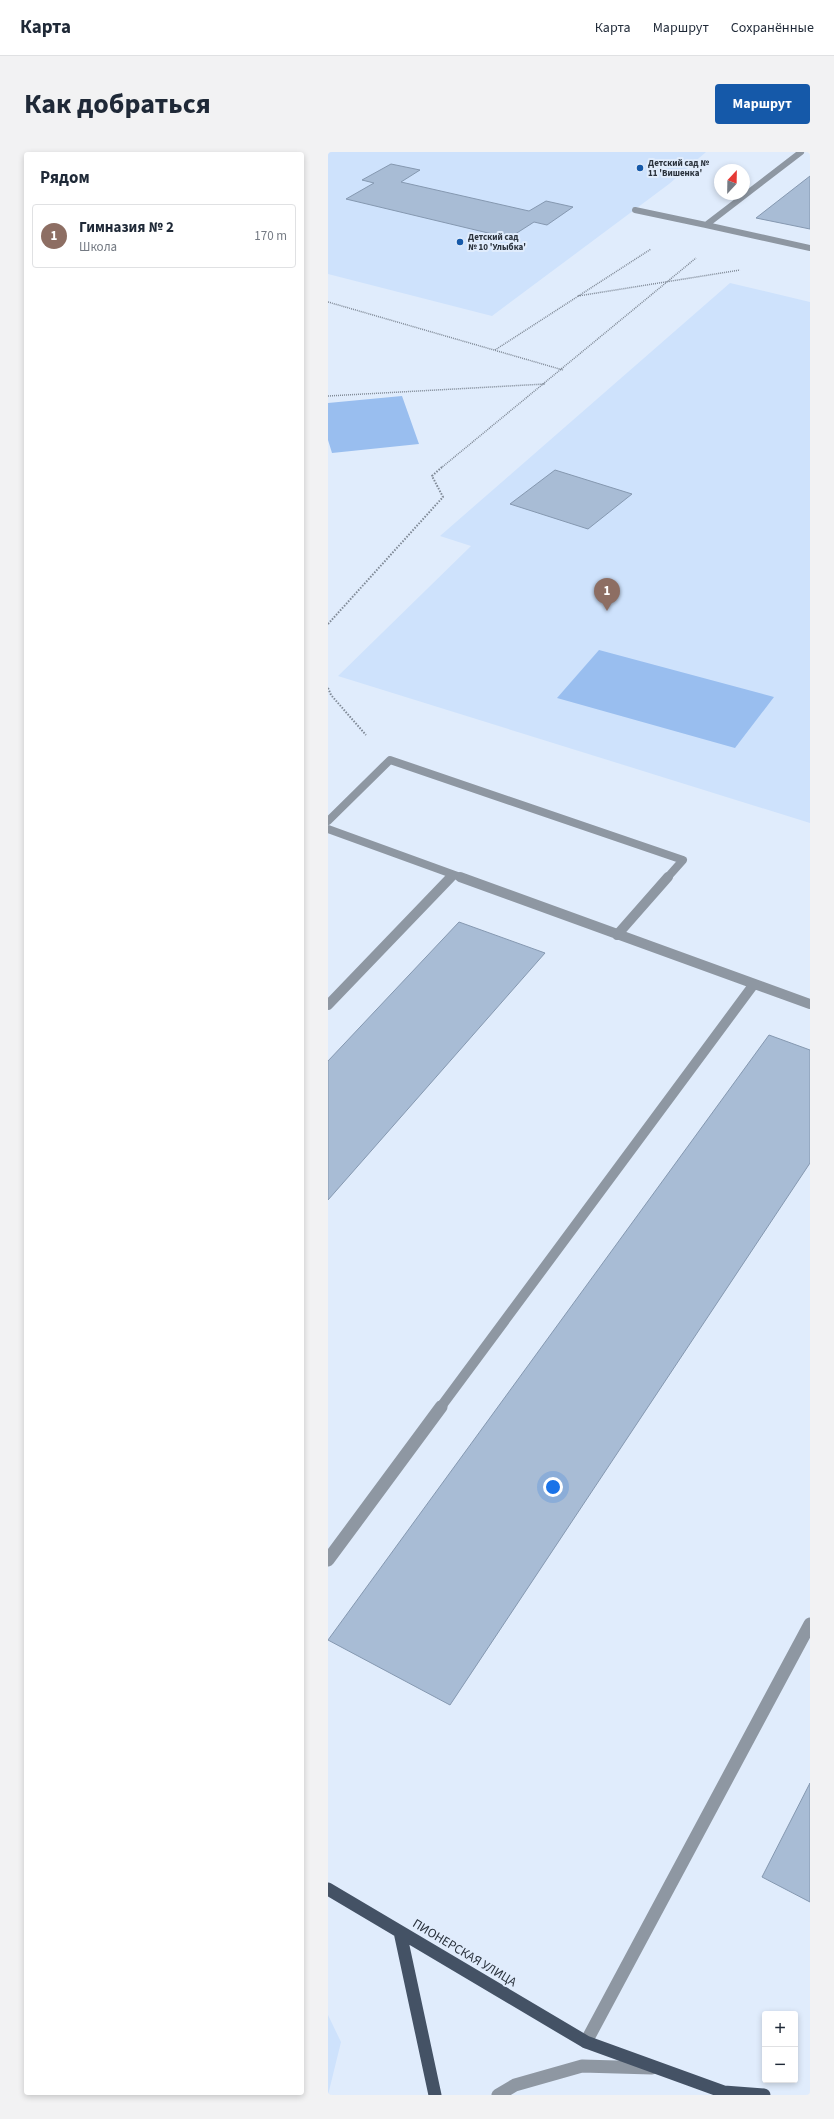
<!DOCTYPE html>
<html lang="ru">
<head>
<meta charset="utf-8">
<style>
	body { margin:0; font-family:"Source Sans 3",sans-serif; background:#f2f2f3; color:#1f2937 }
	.controls { position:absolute; right:12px; bottom:12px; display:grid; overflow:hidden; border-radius:4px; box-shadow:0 2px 6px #0003 }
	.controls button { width:36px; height:36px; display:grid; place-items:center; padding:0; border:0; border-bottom:1px solid #e0e1e3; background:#fff; color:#1f2937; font:20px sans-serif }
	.compass { position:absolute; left:386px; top:12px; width:36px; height:36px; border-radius:50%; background:#fff; box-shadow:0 2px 6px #0003; rotate:22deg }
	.you { position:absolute; left:225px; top:1335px; width:14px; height:14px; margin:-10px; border:3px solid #fff; border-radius:50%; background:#1a73e8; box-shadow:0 0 0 6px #1a73e833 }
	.badge { display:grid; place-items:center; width:26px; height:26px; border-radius:50%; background:#1559a9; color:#fff; font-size:13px; font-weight:700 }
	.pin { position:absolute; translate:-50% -33px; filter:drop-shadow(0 1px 2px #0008) }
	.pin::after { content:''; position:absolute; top:21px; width:14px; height:12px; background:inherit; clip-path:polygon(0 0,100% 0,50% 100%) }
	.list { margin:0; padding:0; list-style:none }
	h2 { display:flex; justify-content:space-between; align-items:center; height:52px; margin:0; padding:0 16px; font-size:17px }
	h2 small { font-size:13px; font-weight:400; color:#747a83 }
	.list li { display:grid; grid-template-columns:26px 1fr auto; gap:12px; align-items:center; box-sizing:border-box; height:64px; margin:0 8px 8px; padding:0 8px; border:1px solid #e0e1e3; border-radius:4px }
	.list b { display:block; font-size:15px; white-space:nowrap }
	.list p { margin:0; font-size:13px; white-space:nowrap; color:#747a83 }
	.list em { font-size:13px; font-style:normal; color:#747a83 }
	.map { position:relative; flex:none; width:482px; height:1943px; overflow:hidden; border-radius:4px }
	header { display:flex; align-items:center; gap:24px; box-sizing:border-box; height:56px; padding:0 20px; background:#fff; border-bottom:1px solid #e0e1e3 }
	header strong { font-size:19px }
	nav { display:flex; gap:22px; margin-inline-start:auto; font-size:14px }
	.intro { display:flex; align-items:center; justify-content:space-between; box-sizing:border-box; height:96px; padding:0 24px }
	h1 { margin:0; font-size:28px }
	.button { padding:10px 18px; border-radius:4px; background:#1559a9; color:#fff; font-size:14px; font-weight:700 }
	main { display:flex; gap:24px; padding:0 24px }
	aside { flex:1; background:#fff; border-radius:4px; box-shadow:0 2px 6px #0003 }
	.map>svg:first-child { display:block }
	.built { fill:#cee2fc }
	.green { fill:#99beef }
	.building { fill:#a8bcd5; stroke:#8598b0 }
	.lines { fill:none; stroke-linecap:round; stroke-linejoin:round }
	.path-far1 { stroke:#7f8996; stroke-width:1.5; stroke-dasharray:1 1; stroke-linecap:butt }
	.path { stroke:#7f8996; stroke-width:2; stroke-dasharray:1.5 1.5; stroke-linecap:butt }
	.minor-far3 { stroke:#8e97a2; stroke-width:6 }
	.minor-far2 { stroke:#8e97a2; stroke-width:8 }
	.minor-far1 { stroke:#8e97a2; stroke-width:10 }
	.minor { stroke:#8e97a2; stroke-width:13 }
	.major { stroke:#445265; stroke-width:13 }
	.poi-dot { fill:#1559a9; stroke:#e0ecfc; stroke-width:1.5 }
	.labels { text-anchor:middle; stroke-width:4; stroke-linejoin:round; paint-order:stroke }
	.far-poi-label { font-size:9px; font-weight:bold; fill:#2a323c; stroke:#e0ecfc; text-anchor:start }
	.near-street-label { font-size:13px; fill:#2a323c; stroke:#e0ecfc }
</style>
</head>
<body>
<header>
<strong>Карта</strong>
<nav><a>Карта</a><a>Маршрут</a><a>Сохранённые</a></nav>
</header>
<div class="intro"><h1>Как добраться</h1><a class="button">Маршрут</a></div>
<main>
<aside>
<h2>Рядом<small></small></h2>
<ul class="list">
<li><span class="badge" style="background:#8d6e63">1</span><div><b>Гимназия № 2</b><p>Школа</p></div><em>170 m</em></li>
</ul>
</aside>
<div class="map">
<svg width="482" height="1943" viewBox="0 0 482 1943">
	<rect width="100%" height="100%" fill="#e0ecfc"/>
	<path class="built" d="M0,0H378L341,32L164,164L0,122Z
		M402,131L482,150V671L10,524L143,394L112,384Z
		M0,1863L13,1890L0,1943Z"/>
	<path class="green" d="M74,244L91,292L4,301L0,288V251Z
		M271,498L446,545L407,596L229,546Z"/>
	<path class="building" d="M63,12L92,18L73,30L201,59L218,49L245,55L219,73L206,70L181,86L18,47L46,31L34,28Z
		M482,24V77L428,66Z
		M227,318L304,342L260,377L182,352Z
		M131,770L217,801L0,1048V909Z
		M441,883L482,898V1011L122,1553L0,1488Z
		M482,1631V1750L434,1725Z"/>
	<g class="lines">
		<path class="path-far1" d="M250,144L412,118
			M0,150L235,218
			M167,198L323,97
			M0,244L217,232
			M113,316L368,106"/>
		<path class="path" d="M0,472L115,345L104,324L114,315
			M0,536L3,543L38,583"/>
		<path class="minor-far3" d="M473,0L378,73L482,96
			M307,58L378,73"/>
		<path class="minor-far2" d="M0,669L62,608L355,708L339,726
			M0,677L135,726
			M122,726L125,723"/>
		<path class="minor-far1" d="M132,725L482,852
			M289,783L340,725
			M0,853L123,725
			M112,1256L426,832"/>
		<path class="minor" d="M0,1408L113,1255
			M258,1890L482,1472
			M170,1943L187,1933L254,1914L324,1916"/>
		<path class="major" d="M0,1737L258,1890L396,1940L436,1943
			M72,1780L107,1943"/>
	</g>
	<g class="poi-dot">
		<circle cx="312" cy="16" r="4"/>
		<circle cx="132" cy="90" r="4"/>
	</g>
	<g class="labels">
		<g class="far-poi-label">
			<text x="320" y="14">Детский сад №<tspan x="320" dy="10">11 'Вишенка'</tspan></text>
			<text x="140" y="88">Детский сад<tspan x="140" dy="10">№ 10 'Улыбка'</tspan></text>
		</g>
		<g class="near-street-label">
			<text transform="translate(137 1800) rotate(31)" y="5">ПИОНЕРСКАЯ УЛИЦА</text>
		</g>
	</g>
</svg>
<div class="controls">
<button>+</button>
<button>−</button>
</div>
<svg class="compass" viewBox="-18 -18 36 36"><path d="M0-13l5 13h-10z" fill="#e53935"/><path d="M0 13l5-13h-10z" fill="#747a83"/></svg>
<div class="you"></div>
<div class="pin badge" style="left:279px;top:459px;background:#8d6e63">1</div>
</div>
</main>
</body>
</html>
